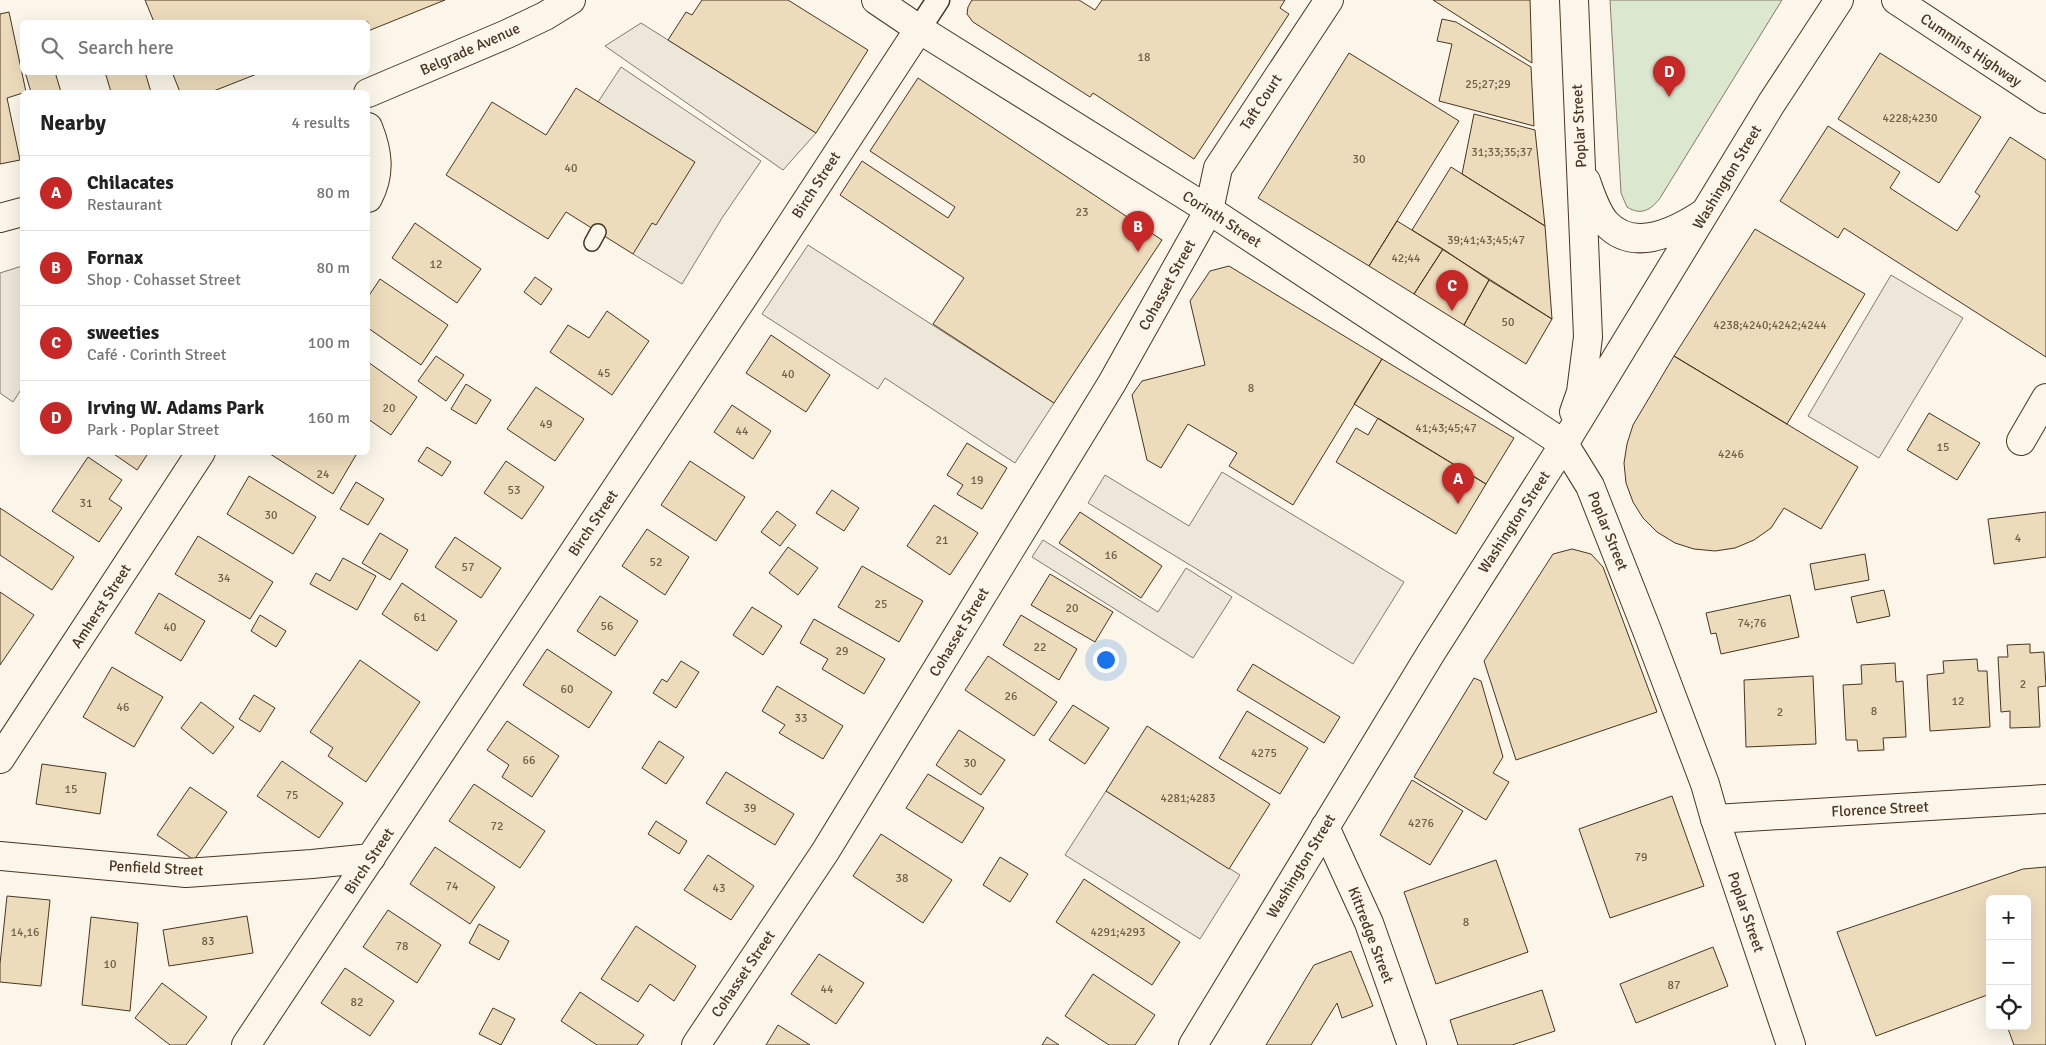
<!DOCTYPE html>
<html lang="en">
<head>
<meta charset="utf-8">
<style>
	body { margin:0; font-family:Signika,sans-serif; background:#f2f2f2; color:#222 }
	.controls { position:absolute; right:15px; bottom:15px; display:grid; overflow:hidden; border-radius:8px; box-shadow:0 5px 20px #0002 }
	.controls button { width:45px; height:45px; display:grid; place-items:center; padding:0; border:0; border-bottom:1px solid #e0e0e0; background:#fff; color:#222; font:25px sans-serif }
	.you { position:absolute; left:1105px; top:659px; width:18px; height:18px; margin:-12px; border:4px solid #fff; border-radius:50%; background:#1a73e8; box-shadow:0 0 0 8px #1a73e833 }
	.badge { display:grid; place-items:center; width:32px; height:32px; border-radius:50%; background:#c62828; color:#fff; font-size:16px; font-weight:700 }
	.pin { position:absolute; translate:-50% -41px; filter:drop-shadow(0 1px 2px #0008) }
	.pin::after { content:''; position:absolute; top:26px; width:18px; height:15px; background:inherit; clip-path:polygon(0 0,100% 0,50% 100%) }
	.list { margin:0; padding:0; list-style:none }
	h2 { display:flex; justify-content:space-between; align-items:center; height:65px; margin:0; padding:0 20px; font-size:21px }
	h2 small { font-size:16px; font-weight:400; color:#767676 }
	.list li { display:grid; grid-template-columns:32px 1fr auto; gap:15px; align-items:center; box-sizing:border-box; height:75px; padding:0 20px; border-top:1px solid #e0e0e0 }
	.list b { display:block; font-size:19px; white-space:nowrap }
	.list p { margin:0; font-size:16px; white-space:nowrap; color:#767676 }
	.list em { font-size:16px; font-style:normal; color:#767676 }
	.icon { flex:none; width:28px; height:28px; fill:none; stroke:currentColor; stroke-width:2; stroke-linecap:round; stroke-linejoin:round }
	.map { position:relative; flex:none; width:2046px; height:1045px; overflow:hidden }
	.search { position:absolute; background:#fff; box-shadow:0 5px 20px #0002; left:20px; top:20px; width:350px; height:55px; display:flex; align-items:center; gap:12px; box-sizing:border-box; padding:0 18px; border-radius:8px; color:#767676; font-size:19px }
	.panel { position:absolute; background:#fff; box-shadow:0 5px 20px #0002; left:20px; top:90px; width:350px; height:365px; border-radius:8px }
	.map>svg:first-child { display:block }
	.green { fill:#dce7d0; stroke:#887966 }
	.parking { fill:#ede7d9; stroke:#887966 }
	.building { fill:#ecdcbc; stroke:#4a3520 }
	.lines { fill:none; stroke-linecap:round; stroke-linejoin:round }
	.service-casing { stroke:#4a3520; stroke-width:18 }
	.pedestrian-casing { stroke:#4a3520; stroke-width:25 }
	.minor-casing { stroke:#4a3520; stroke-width:30 }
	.tertiary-casing { stroke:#4a3520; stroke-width:30 }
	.primary-casing { stroke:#4a3520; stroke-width:30 }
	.service { stroke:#fbf6e9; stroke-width:15 }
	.pedestrian { stroke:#fbf6e9; stroke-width:22 }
	.minor { stroke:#fbf6e9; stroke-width:28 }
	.tertiary { stroke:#fbf6e9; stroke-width:28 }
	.primary { stroke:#fbf6e9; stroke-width:28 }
	.labels { text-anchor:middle; stroke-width:4; stroke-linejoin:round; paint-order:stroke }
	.number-label { font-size:12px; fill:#725f47 }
	.street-label { font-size:15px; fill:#4a3520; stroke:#fbf6e9 }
</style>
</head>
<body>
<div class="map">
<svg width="2046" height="1045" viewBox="0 0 2046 1045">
	<rect width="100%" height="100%" fill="#fbf6e9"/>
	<path class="green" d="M1610,0H1782L1660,198C1651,210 1641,216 1627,207L1621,193Z"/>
	<path class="parking" d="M641,23L816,133L783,170L605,46Z
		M621,67L761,161L722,218L682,284L633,254L598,102Z
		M808,245L1054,403L1015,463L885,378L878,389L762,314Z
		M22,266V388L13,402L0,393V273Z
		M1891,275L1963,318L1879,458L1808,416Z
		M1222,472L1404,582L1353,664L1088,503L1105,475L1189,526Z
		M1043,540L1158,612L1186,568L1232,597L1193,658L1032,557Z
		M1106,791L1240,875L1200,939L1065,855Z"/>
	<path class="building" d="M145,0H445L368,31V22H154Z
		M702,0H788L868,50L816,133L668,40L686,12L692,15Z
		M972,0H1079L1095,10L1102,0H1285L1280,8L1289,14L1194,159L1093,93L1090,97L973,22L967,14L968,7Z
		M1433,0H1530L1532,63Z
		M9,12L26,92L7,98L20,160L0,164V14Z
		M1442,19L1456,22L1531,67L1534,126L1439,101L1452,44L1437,41Z
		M1349,53L1459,121L1369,266L1258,198Z
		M1880,53L1981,117L1939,183L1838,119Z
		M25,72H55L61,92H31Z
		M105,72H145L151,92H111Z
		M172,72H262L211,92H180Z
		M918,78L1162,240L1054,403L933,324L964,278L840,195L862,161L948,218L955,207L870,151Z
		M576,88L695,162L656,225L652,223L633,254L566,212L548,239L446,175L492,102L546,135Z
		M1474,114L1535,130L1545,226L1462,174Z
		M1828,126L1900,172L1890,188L1957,231L1980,196L1975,192L2010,137L2046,160V357L1844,228L1838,238L1780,201Z
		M1451,167L1545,226L1552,319L1412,230Z
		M1397,221L1443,249L1414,294L1369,266Z
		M415,223L481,269L457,303L392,258Z
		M1755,229L1865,294L1787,424L1674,356Z
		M1443,249L1489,280L1464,325L1414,294Z
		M1229,266L1382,359L1293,505L1229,466L1237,453L1188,424L1161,468L1147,460L1132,395L1142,381L1205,365L1190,301L1210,271Z
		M535,277L552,289L541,305L524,292Z
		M380,279L448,325L421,365L368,328V297Z
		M1489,280L1552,319L1526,364L1464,325Z
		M607,311L649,341L612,395L550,352L568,325L589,338Z
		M771,335L830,375L806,412L746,373Z
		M436,356L464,375L446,401L418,381Z
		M1674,356L1858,467L1821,529L1784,508L1771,528L1754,540L1735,548L1715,551L1694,549L1675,543L1657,532L1643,518L1633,502L1626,483L1624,463L1627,444L1633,425Z
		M1382,359L1514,438L1486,484L1354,404Z
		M368,362L417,397L391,435L368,419Z
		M466,384L491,400L476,424L451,409Z
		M536,387L584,419L555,461L507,429Z
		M732,405L771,431L753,459L714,432Z
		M1929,413L1980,443L1957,480L1907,450Z
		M1378,418L1486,484L1456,534L1336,462L1356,428L1368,435Z
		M967,443L1007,468L982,509L957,494L963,485L947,475Z
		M427,447L451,462L442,476L418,461Z
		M111,452H149L137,470Z
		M267,452H352L356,455L333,494Z
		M88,457L122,480L109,499L122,508L99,542L52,511Z
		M506,461L544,487L522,519L484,493Z
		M690,461L745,497L716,541L661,505Z
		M249,476L316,517L293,554L227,514Z
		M356,482L384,499L368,525L340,509Z
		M832,490L859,508L844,531L816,513Z
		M934,505L978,533L950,575L907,546Z
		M0,508L74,557L52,590L0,555Z
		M777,511L796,525L780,546L761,532Z
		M1080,512L1162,566L1141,598L1059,543Z
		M2046,512V557L1994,564L1988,519Z
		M647,529L689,557L665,595L622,566Z
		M380,533L408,550L390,580L362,563Z
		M198,536L273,582L250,619L175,574Z
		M455,537L501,568L481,598L435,567Z
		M788,547L818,568L798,595L769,573Z
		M1572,549L1591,554L1603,567L1657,712L1516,760L1484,661L1553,554Z
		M1865,554L1869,580L1815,590L1810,564Z
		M343,558L376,576L357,610L310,584L316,573L330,581Z
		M862,566L923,601L899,642L838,607Z
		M1050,574L1113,612L1095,642L1031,605Z
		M402,583L457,621L437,651L382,614Z
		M1884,590L1890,616L1857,623L1851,597Z
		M0,592L34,615L0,665Z
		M159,593L205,621L181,661L135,633Z
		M1790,595L1799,637L1721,654L1716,633L1711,634L1706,613Z
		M600,596L638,621L615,656L577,631Z
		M752,607L782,626L763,655L733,635Z
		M260,615L286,631L276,647L251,631Z
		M1021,615L1077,649L1059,680L1003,645Z
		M814,619L885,659L864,694L822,669L828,659L800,643Z
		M2030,644V653L2044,652L2046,686L2038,687L2040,727L2010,728V711L2001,712L1998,657H2008L2007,645Z
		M547,649L612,692L589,728L523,685Z
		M988,656L1057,702L1034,736L965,690Z
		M1977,659L1978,671H1987L1990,727L1930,731L1927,675L1944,673L1943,661Z
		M360,660L420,702L366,782L328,756L333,748L310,732Z
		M681,661L699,672L676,708L653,693L662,679L667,682Z
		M1895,663L1896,682L1903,681L1906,737L1883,738L1884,750L1858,751L1857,740H1846L1843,685L1862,684L1861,665Z
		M1253,664L1340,717L1324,743L1237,690Z
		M112,667L163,697L134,747L83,717Z
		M1813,676L1816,744L1746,747L1744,680Z
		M1474,678L1481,681L1503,757L1493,773L1509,782L1486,820L1414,777Z
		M777,686L843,726L823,759L779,733L785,725L762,711Z
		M254,695L275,708L260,732L239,719Z
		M201,702L234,727L213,754L181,728Z
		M1073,705L1109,728L1085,764L1049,740Z
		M1247,711L1308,748L1280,794L1219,758Z
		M507,721L559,756L532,797L502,777L509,765L487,750Z
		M1147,726L1270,804L1229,869L1106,791Z
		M959,730L1005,760L981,795L936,765Z
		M659,741L684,757L666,784L642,768Z
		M282,761L343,803L319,838L257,796Z
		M42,764L106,773L100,814L36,804Z
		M726,772L794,814L775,845L706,803Z
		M928,774L984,808L962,843L906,808Z
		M1412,780L1463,811L1430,865L1380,835Z
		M474,784L545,831L520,868L449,821Z
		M190,787L227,812L194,860L157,835Z
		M1672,796L1704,886L1610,918L1579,829Z
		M656,821L687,841L679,854L648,834Z
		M881,834L952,880L923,923L853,876Z
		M435,847L495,887L470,924L410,884Z
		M708,855L754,886L731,920L684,890Z
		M1000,857L1028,874L1010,902L983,885Z
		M1496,860L1528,952L1436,984L1404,892Z
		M2046,867V1045H2014L2007,1026H2027V899H1990V994L1876,1036L1837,932L2023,869Z
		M1084,879L1180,942L1152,985L1056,922Z
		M7,896L50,900L41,986L0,982V964Z
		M388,910L441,945L417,983L363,947Z
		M247,916L253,953L169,966L163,930Z
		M91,917L138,923L130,1011L82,1005Z
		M479,924L509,941L499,960L469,943Z
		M636,926L696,966L674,1001L650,984L638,1002L601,979Z
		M1713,947L1728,986L1636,1023L1620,984Z
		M1351,951L1373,1006L1342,1018L1337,1003L1311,1045H1266L1314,965Z
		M819,954L864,983L836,1024L791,994Z
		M345,968L394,1001L370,1036L321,1003Z
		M1093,974L1155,1015L1135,1045H1109L1065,1016Z
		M162,983L207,1017L186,1045H170L135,1018Z
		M1542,990L1555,1031L1512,1045H1458L1450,1020Z
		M580,992L644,1035L637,1045H597L561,1021Z
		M493,1008L515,1019L501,1045L479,1034Z
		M778,1025L810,1045H766Z
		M1047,1037L1059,1045H1042Z"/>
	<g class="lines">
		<g class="service-casing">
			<path id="service" d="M592,243L598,232"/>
		</g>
		<g class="pedestrian-casing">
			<path id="pedestrian" d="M919,29L938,0"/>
		</g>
		<g class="minor-casing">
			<path id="minor" d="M368,127C378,152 381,173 368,198
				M2021,441L2046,398
				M0,759L201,452
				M1715,819L2046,799
				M1325,827L1369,923L1412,1045
				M0,856L186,873L312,864L371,858
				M246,1045L764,266L919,29
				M696,1045L825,852L1112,383L1209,210L1218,168L1329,0"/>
		</g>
		<g class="tertiary-casing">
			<path id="tertiary" d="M1564,444L1590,486L1646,628L1705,784L1715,819L1791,1045"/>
		</g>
		<g class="primary-casing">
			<path id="primary" d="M876,0L919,29L1209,210L1564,444
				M1574,0L1588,337L1581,392L1574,412
				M1896,0L2046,99
				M368,93L507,34L545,16L571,0
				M1586,181C1591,195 1596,212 1606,223C1634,254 1677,231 1704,213
				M0,218L22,212
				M1193,1045L1431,653L1564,444L1771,104L1839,0"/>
		</g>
		<use href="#service" class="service"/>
		<use href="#pedestrian" class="pedestrian"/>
		<use href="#minor" class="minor"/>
		<use href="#tertiary" class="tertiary"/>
		<use href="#primary" class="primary"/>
	</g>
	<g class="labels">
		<g class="number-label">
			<text x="1144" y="61">18</text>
			<text x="1488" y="88">25;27;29</text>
			<text x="1910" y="122">4228;4230</text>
			<text x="1502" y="156">31;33;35;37</text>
			<text x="1359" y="163">30</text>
			<text x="571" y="172">40</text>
			<text x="1082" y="216">23</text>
			<text x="1486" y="244">39;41;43;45;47</text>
			<text x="1406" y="262">42;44</text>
			<text x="436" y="268">12</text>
			<text x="1508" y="326">50</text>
			<text x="1770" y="329">4238;4240;4242;4244</text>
			<text x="604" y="377">45</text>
			<text x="788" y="378">40</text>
			<text x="1251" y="392">8</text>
			<text x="389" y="412">20</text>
			<text x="546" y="428">49</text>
			<text x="1446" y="432">41;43;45;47</text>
			<text x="742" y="435">44</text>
			<text x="1943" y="451">15</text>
			<text x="1731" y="458">4246</text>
			<text x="323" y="478">24</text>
			<text x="977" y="484">19</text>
			<text x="514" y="494">53</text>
			<text x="86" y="507">31</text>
			<text x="271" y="519">30</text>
			<text x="2018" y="542">4</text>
			<text x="942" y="544">21</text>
			<text x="1111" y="559">16</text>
			<text x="656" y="566">52</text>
			<text x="468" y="571">57</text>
			<text x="224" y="582">34</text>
			<text x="881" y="608">25</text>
			<text x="1072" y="612">20</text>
			<text x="420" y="621">61</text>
			<text x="1752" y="627">74;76</text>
			<text x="607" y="630">56</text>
			<text x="170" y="631">40</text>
			<text x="1040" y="651">22</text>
			<text x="842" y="655">29</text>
			<text x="2023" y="688">2</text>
			<text x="567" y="693">60</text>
			<text x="1011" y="700">26</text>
			<text x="1958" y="705">12</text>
			<text x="123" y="711">46</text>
			<text x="1874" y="715">8</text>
			<text x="1780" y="716">2</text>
			<text x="801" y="722">33</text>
			<text x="1264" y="757">4275</text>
			<text x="529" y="764">66</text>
			<text x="970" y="767">30</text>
			<text x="71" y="793">15</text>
			<text x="292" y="799">75</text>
			<text x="1188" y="802">4281;4283</text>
			<text x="750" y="812">39</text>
			<text x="1421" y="827">4276</text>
			<text x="497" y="830">72</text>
			<text x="1641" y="861">79</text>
			<text x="902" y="882">38</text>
			<text x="452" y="890">74</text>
			<text x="719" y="892">43</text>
			<text x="1466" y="926">8</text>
			<text x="25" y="936">14,16</text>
			<text x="1118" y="936">4291;4293</text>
			<text x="208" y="945">83</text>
			<text x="402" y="950">78</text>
			<text x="110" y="968">10</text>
			<text x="1674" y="989">87</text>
			<text x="827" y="993">44</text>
			<text x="357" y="1006">82</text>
		</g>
		<g class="street-label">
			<text transform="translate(470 49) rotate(-24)" y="5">Belgrade Avenue</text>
			<text transform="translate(1971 50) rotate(34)" y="5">Cummins Highway</text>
			<text transform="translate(1261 102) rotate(-57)" y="5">Taft Court</text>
			<text transform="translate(1579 126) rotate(-93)" y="5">Poplar Street</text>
			<text transform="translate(1727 177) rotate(-59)" y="5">Washington Street</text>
			<text transform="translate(816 185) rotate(-57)" y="5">Birch Street</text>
			<text transform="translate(1222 219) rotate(33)" y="5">Corinth Street</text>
			<text transform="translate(1167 285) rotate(-61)" y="5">Cohasset Street</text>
			<text transform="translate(1514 522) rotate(-57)" y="5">Washington Street</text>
			<text transform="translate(593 523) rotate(-56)" y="5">Birch Street</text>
			<text transform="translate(1608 531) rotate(68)" y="5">Poplar Street</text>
			<text transform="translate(101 606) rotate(-57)" y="5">Amherst Street</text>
			<text transform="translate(959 632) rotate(-59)" y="5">Cohasset Street</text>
			<text transform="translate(1880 809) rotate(-3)" y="5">Florence Street</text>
			<text transform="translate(369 861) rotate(-56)" y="5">Birch Street</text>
			<text transform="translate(1301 866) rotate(-59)" y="5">Washington Street</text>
			<text transform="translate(156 868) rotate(3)" y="5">Penfield Street</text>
			<text transform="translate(1746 912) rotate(71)" y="5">Poplar Street</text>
			<text transform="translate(1371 935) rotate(69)" y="5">Kittredge Street</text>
			<text transform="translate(743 974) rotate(-56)" y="5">Cohasset Street</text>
		</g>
	</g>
</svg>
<div class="controls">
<button>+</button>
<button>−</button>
<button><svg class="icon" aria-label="locate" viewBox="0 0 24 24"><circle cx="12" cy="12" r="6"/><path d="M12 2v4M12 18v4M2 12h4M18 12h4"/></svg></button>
</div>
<div class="you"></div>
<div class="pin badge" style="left:1458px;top:504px">A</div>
<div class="pin badge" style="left:1138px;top:252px">B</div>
<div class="pin badge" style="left:1452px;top:311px">C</div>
<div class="pin badge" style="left:1669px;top:97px">D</div>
<div class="search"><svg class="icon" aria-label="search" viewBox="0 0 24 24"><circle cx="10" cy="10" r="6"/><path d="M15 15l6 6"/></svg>Search here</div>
<section class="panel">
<h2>Nearby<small>4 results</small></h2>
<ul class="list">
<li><span class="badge">A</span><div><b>Chilacates</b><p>Restaurant</p></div><em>80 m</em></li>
<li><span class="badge">B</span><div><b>Fornax</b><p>Shop · Cohasset Street</p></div><em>80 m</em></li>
<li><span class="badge">C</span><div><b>sweeties</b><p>Café · Corinth Street</p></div><em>100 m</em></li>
<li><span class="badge">D</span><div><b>Irving W. Adams Park</b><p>Park · Poplar Street</p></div><em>160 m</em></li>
</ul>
</section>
</div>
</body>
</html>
